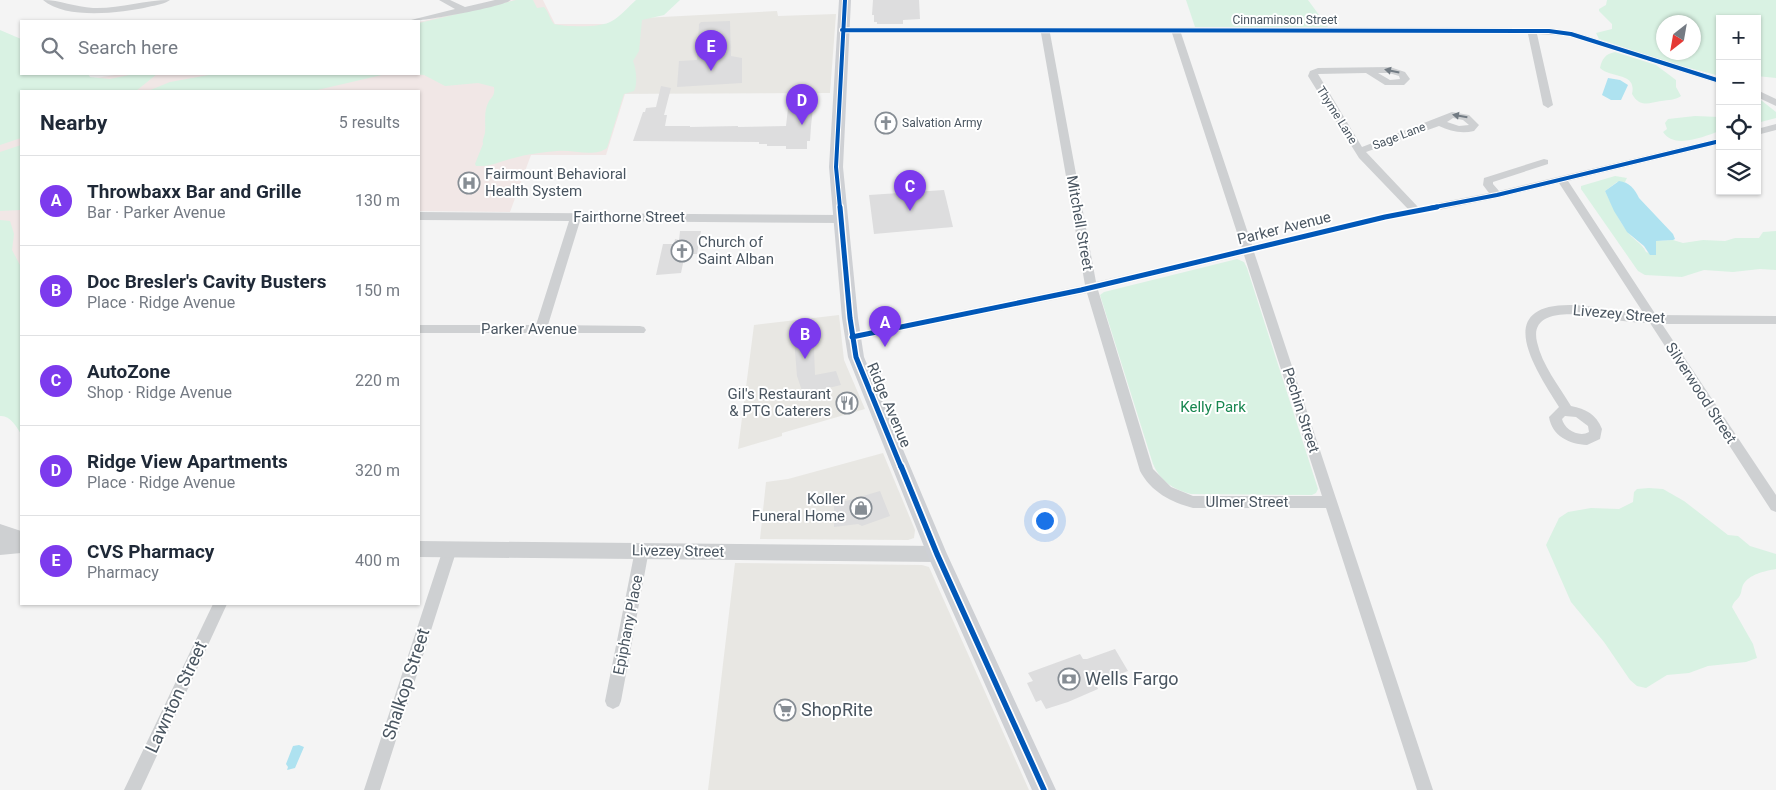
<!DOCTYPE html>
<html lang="en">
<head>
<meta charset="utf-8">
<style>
	body { margin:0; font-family:Roboto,sans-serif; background:#f6f6f7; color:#1f2937 }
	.controls { position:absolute; right:15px; top:15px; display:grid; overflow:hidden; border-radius:0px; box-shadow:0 1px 4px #0004 }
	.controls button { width:45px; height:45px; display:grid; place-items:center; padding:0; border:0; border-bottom:1px solid #e0e1e3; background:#fff; color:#1f2937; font:25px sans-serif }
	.compass { position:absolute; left:1656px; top:15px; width:45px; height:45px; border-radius:50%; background:#fff; box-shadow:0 1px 4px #0004; rotate:211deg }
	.you { position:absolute; left:1044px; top:520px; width:18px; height:18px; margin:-12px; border:4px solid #fff; border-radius:50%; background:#1a73e8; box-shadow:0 0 0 8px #1a73e833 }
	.badge { display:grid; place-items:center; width:32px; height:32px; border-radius:50%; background:#7c3aed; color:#fff; font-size:16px; font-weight:700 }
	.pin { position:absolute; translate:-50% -41px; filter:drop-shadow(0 1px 2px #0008) }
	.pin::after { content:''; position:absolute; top:26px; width:18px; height:15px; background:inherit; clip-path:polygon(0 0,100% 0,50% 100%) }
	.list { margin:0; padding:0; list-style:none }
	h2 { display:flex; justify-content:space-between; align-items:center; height:65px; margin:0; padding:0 20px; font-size:21px }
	h2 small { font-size:16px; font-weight:400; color:#747a83 }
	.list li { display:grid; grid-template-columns:32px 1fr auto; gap:15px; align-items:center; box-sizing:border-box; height:90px; padding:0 20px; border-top:1px solid #e0e1e3 }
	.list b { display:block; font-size:19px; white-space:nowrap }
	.list p { margin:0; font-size:16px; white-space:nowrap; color:#747a83 }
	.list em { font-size:16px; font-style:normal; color:#747a83 }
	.icon { flex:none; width:28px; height:28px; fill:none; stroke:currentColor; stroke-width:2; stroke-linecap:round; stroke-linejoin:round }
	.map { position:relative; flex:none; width:1776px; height:790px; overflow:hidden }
	.search { position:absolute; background:#fff; box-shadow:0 1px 4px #0004; left:20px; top:20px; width:400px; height:55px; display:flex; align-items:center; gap:12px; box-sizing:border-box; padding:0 18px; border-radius:0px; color:#747a83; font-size:19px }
	.panel { position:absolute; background:#fff; box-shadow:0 1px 4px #0004; left:20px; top:90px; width:400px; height:515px; border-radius:0px }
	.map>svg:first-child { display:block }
	.commercial { fill:#e8e7e3 }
	.medical { fill:#f1e7e6 }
	.green { fill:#d9f2e3; fill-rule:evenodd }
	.water { fill:#aee2f0 }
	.building { fill:#ddddde }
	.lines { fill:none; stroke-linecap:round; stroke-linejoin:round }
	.minor { fill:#ced0d2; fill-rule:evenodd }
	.tertiary { fill:#ced0d2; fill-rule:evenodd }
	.secondary { fill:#ced0d4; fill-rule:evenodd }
	.cycleway-far2-casing { stroke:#fff; stroke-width:6 }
	.cycleway-far1-casing { stroke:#fff; stroke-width:8 }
	.cycleway-casing { stroke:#fff; stroke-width:9 }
	.cycleway-far2 { stroke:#0057b8; stroke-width:4 }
	.cycleway-far1 { stroke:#0057b8; stroke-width:5 }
	.cycleway { stroke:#0057b8; stroke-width:5.5 }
	.oneway { fill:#727b83 }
	.labels { text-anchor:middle; stroke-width:4; stroke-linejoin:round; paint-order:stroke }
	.far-street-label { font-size:12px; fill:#4a5661; stroke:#fff }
	.far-poi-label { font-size:12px; fill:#4a5661; stroke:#fff; text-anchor:start }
	.poi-label { font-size:15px; fill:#4a5661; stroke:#fff; text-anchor:start }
	.street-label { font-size:15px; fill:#4a5661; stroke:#fff }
	.park-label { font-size:15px; fill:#17864f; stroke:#fff }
	.near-poi-label { font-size:18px; fill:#4a5661; stroke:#fff; text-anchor:start }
	.near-street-label { font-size:18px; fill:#4a5661; stroke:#fff }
</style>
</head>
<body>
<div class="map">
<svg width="1776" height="790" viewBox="0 0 1776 790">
	<rect width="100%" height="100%" fill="#f4f4f4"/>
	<path class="commercial" d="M777,11L778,16L836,14L830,93L603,94L623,19Z
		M839,315L844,360L865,409L782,433V436L738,449L754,325Z
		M883,453L915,530L914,538L908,540L760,539L766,482L788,479Z
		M735,563L922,565L929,567L1029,790H708Z"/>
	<path class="medical" d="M514,0H543L555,24H618L603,94H625L606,155H531L510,212L419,211V91H21V316L0,234V83L95,80L96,78L121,74H419V22Z"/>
	<path class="green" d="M516,0H533L537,8L544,7C549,12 549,18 554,24C566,27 602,28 612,21C621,16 628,7 636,0H680L664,15L642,20L639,51L633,61C636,68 638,84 634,91L624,94L607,148C594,158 572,149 557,151C543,152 528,154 514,158C500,161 491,167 476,166L475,164L483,144C482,139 484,138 485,133C486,122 483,112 489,101C493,96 495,94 494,87L478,83L445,86L424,75L411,74H419V23Z
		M1186,0H1308L1328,27H1195Z
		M1607,0H1776V78L1757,76V19H1720V76L1670,63L1599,39L1596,33L1612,29V24L1599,11V9L1606,5ZM1664,22H1694V52H1664Z
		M0,30L21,39V74H88L90,77L110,79L134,74H157L136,91H21V138L0,145Z
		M1615,52L1656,65L1676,80V87L1681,96C1676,100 1668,100 1661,101C1649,103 1640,108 1632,94C1637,72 1612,79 1600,68C1602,59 1605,54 1615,52Z
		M214,74H386L313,91H148L170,82Z
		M1757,97L1776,112V118L1757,123Z
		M1695,116L1720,117V131C1704,136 1675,150 1663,132L1667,129L1665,123L1668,119Z
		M21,145V210L0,211V152Z
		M1615,176L1627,178L1625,182H1617L1605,191C1612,205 1618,219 1627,231C1632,239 1642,243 1646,252L1656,255V241L1673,240L1683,243L1703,240L1725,241L1735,238H1759L1763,232L1776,231V270L1760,269L1733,272L1704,270L1682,277L1645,275L1638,271L1581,189V186Z
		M0,220L10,221L14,234L12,250L21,267V434C16,426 10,415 0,416Z
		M1237,259L1244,262L1247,268L1318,489L1316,493L1312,495L1191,494C1174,490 1160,481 1153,464L1100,295L1104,292Z
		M1649,488L1663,489L1684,501L1728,535L1738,536L1750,546L1776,554V569C1765,571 1749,574 1743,585C1741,589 1742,593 1739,597C1736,601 1734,601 1732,607L1753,644L1757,658L1746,662L1708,666L1689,673L1667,675L1646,688L1637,686L1630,680L1604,642L1571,602L1546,545L1559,518L1568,512L1591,508L1619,509L1633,502L1634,492L1637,489Z"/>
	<path class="water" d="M1608,78L1620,80L1628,85L1621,100H1611L1602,95Z
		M1619,181C1629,182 1635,189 1639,198L1673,234L1675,239L1673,240L1656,241V255H1650L1644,246L1627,232L1614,211L1605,191Z
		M299,745L304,747L295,768L287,770L288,767L286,764L293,746Z"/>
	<path class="building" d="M873,0H919L920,19L903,20V24H877V22H874V15H872Z
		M730,21L731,56L742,58V83L677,87L679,61L697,60L699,24L701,22Z
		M661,86L671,88L664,115H667L665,126H690V127L738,126V127L786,126L788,108H790L791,100H810V108H813L811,126L810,141H807V149H786V146H767V144H759V142L633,141L643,112H645L646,108L656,107Z
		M944,190L953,227L874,234L869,195Z
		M680,231H701L697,254H685L681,273L656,275L663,244H674L675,239L679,240Z
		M813,324L815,375L836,371L841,385L803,394L797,376L793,326Z
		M880,491L890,516L862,526L858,524L834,527V502L846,501Z
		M1115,649L1128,671L1095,683L1098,689L1068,702L1046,709L1041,700L1036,702L1027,683L1033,681L1028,673L1080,654L1083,659H1087Z"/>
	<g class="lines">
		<path class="minor" d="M43,0C60,0 75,7 93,8C119,9 144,0 170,0C165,4 156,5 148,7C121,13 66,20 43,0Z
			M439,0H450L465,7L495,0H511C502,7 420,22 407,21L455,9Z
			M842,27L1549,28L1574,32L1720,78V84L1570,36L1537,34L1553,105L1548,108L1543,105L1528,34L1181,33L1252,245L1408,209L1359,158L1308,76L1310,71L1318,68L1390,67L1405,72L1410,79L1404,85H1385L1366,73L1318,74L1362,147L1452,112L1469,115L1479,125L1474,131C1461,134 1450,131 1439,126L1366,152L1418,207L1489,193L1483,185L1484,178L1544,159L1548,160V164L1493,182V184L1499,191L1720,138V144L1568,181L1656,315L1776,316V324H1662L1776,495V512L1771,510L1650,323C1641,323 1632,322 1623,321C1602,318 1527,299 1537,342C1542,365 1559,386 1571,406C1586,409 1596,414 1602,429L1600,439L1587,445C1569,444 1552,436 1549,417L1559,407C1535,369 1490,302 1575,305C1598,306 1621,313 1644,314L1559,183L1497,198L1385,221L1254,252L1433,790H1417L1326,508H1193C1171,502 1151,492 1140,471L1087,293L852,341L848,340L846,337L852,333L1085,285L1041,33L839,32V28ZM1050,33H1172L1242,248L1096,282ZM1378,73H1389L1399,76L1400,79L1390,80ZM1453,118L1463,120L1469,125L1459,126L1447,122ZM1244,255L1322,496H1193L1171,487L1153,469L1098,290ZM1565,416L1576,417L1588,426L1589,432C1579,438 1564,429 1562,419Z
			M1757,90L1776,99V106L1757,97Z
			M1776,124V130L1757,135V129Z
			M419,212L840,215L845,219L840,223L580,221L548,325L640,326L644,327L646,330L644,333H419V325H536L569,221L419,220Z
			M450,543L455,545L457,549L380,790H364L443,549L445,545Z
			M642,544L647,546L649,550L621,701L619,706L613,709L607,706L605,701L635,550L637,546Z
			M213,604H227L141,790H124Z"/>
		<path class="tertiary" d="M0,524L21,531V553L0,555Z
			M419,541L937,546L943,548L946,554L943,560L937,562L419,557Z"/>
		<path class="secondary" d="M839,0H851L843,167L858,318L864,357L947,554L1056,790H1032L927,554L848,357L842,318L829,167Z"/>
		<g class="cycleway-far2-casing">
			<path id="cycleway-far2" d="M842,30L1549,31L1571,34L1720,81
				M840,208L836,167L845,0
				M1430,208L1497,195L1720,141"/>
		</g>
		<g class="cycleway-far1-casing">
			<path id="cycleway-far1" d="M840,207L850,318L856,357L901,467
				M852,337L1081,290L1385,217L1437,207"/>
		</g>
		<g class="cycleway-casing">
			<path id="cycleway" d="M901,466L937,554L1044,790"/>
		</g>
		<use href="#cycleway-far2" class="cycleway-far2"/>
		<use href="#cycleway-far1" class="cycleway-far1"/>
		<use href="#cycleway" class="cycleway"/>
	</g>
	<defs><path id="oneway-solid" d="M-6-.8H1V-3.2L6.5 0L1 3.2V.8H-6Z" transform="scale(1.25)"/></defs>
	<g class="oneway">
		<use href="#oneway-solid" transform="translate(1392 71) rotate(-168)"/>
		<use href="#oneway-solid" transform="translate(1460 116) rotate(-170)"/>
	</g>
	<defs>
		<g id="church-ring" transform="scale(1.125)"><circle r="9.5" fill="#fff" stroke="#868d94" stroke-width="1.5"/><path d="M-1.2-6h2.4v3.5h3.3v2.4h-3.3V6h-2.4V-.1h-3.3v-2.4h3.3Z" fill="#868d94"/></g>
		<g id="hospital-ring" transform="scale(1.125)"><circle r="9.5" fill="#fff" stroke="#868d94" stroke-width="1.5"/><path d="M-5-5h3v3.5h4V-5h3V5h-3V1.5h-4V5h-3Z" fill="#868d94"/></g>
		<g id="restaurant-ring" transform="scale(1.125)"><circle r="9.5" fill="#fff" stroke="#868d94" stroke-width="1.5"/><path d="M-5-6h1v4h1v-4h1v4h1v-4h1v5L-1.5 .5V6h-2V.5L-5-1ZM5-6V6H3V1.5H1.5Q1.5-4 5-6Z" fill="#868d94"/></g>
		<g id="shop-ring" transform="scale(1.125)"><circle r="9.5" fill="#fff" stroke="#868d94" stroke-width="1.5"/><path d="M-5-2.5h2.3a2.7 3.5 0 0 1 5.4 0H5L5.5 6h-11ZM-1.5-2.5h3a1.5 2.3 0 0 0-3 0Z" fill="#868d94"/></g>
		<g id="bank-ring" transform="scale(1.125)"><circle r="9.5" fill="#fff" stroke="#868d94" stroke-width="1.5"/><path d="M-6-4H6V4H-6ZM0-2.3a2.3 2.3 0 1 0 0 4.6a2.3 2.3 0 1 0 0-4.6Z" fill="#868d94"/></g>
		<g id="supermarket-ring" transform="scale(1.125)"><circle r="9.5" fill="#fff" stroke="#868d94" stroke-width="1.5"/><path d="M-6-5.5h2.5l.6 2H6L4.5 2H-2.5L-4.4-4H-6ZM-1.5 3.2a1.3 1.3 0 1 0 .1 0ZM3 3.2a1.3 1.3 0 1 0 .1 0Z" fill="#868d94"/></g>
	</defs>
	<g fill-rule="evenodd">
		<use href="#church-ring" x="886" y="123"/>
		<use href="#hospital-ring" x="469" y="183"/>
		<use href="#church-ring" x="682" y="251"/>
		<use href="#restaurant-ring" x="847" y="403"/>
		<use href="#shop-ring" x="861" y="508"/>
		<use href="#bank-ring" x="1069" y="679"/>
		<use href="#supermarket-ring" x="785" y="710"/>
	</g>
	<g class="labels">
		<g class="far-street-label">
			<text x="1285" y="24">Cinnaminson Street</text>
			<text transform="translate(1337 115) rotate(58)" y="4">Thyme Lane</text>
			<text transform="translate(1399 136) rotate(-21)" y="4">Sage Lane</text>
		</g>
		<g class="far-poi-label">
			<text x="902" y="127">Salvation Army</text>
		</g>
		<g class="poi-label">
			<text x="485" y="179">Fairmount Behavioral<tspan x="485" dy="17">Health System</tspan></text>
			<text x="698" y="247">Church of<tspan x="698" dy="17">Saint Alban</tspan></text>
			<text x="831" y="399" text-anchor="end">Gil's Restaurant<tspan x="831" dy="17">&amp; PTG Caterers</tspan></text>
			<text x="845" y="504" text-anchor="end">Koller<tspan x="845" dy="17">Funeral Home</tspan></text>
		</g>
		<g class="street-label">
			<text x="629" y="222">Fairthorne Street</text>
			<text transform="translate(1080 223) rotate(80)" y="5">Mitchell Street</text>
			<text transform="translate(1284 228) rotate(-14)" y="5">Parker Avenue</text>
			<text transform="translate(1619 314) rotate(5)" y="5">Livezey Street</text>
			<text x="529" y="334">Parker Avenue</text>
			<text transform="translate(1701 393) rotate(57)" y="5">Silverwood Street</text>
			<text transform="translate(889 405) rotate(67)" y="5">Ridge Avenue</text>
			<text transform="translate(1301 410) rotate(72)" y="5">Pechin Street</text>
			<text x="1247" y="507">Ulmer Street</text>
			<text transform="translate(678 551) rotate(1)" y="5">Livezey Street</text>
			<text transform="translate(628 625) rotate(-79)" y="5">Epiphany Place</text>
		</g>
		<g class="park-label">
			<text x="1213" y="412">Kelly Park</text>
		</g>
		<g class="near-poi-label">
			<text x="1085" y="685">Wells Fargo</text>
			<text x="801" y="716">ShopRite</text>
		</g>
		<g class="near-street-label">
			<text transform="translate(406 684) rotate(-72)" y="6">Shalkop Street</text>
			<text transform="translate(176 697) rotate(-65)" y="6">Lawnton Street</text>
		</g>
	</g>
</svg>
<div class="controls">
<button>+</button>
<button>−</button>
<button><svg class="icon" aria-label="locate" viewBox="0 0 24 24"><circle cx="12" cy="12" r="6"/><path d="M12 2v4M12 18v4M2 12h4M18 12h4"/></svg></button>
<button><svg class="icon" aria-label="layers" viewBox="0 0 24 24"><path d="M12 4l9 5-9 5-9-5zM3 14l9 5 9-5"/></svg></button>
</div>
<svg class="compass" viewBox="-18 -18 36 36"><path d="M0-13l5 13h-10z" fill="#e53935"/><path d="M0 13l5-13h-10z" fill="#747a83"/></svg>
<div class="you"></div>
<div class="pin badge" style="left:885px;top:347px">A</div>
<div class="pin badge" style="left:805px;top:359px">B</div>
<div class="pin badge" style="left:910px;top:211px">C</div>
<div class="pin badge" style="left:802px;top:125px">D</div>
<div class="pin badge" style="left:711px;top:71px">E</div>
<div class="search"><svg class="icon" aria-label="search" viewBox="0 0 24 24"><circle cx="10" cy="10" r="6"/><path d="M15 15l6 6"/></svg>Search here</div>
<section class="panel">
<h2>Nearby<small>5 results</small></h2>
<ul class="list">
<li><span class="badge">A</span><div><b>Throwbaxx Bar and Grille</b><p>Bar · Parker Avenue</p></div><em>130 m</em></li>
<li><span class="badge">B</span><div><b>Doc Bresler's Cavity Busters</b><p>Place · Ridge Avenue</p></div><em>150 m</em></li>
<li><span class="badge">C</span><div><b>AutoZone</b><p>Shop · Ridge Avenue</p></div><em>220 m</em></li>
<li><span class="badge">D</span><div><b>Ridge View Apartments</b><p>Place · Ridge Avenue</p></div><em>320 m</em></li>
<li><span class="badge">E</span><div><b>CVS Pharmacy</b><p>Pharmacy</p></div><em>400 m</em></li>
</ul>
</section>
</div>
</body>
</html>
